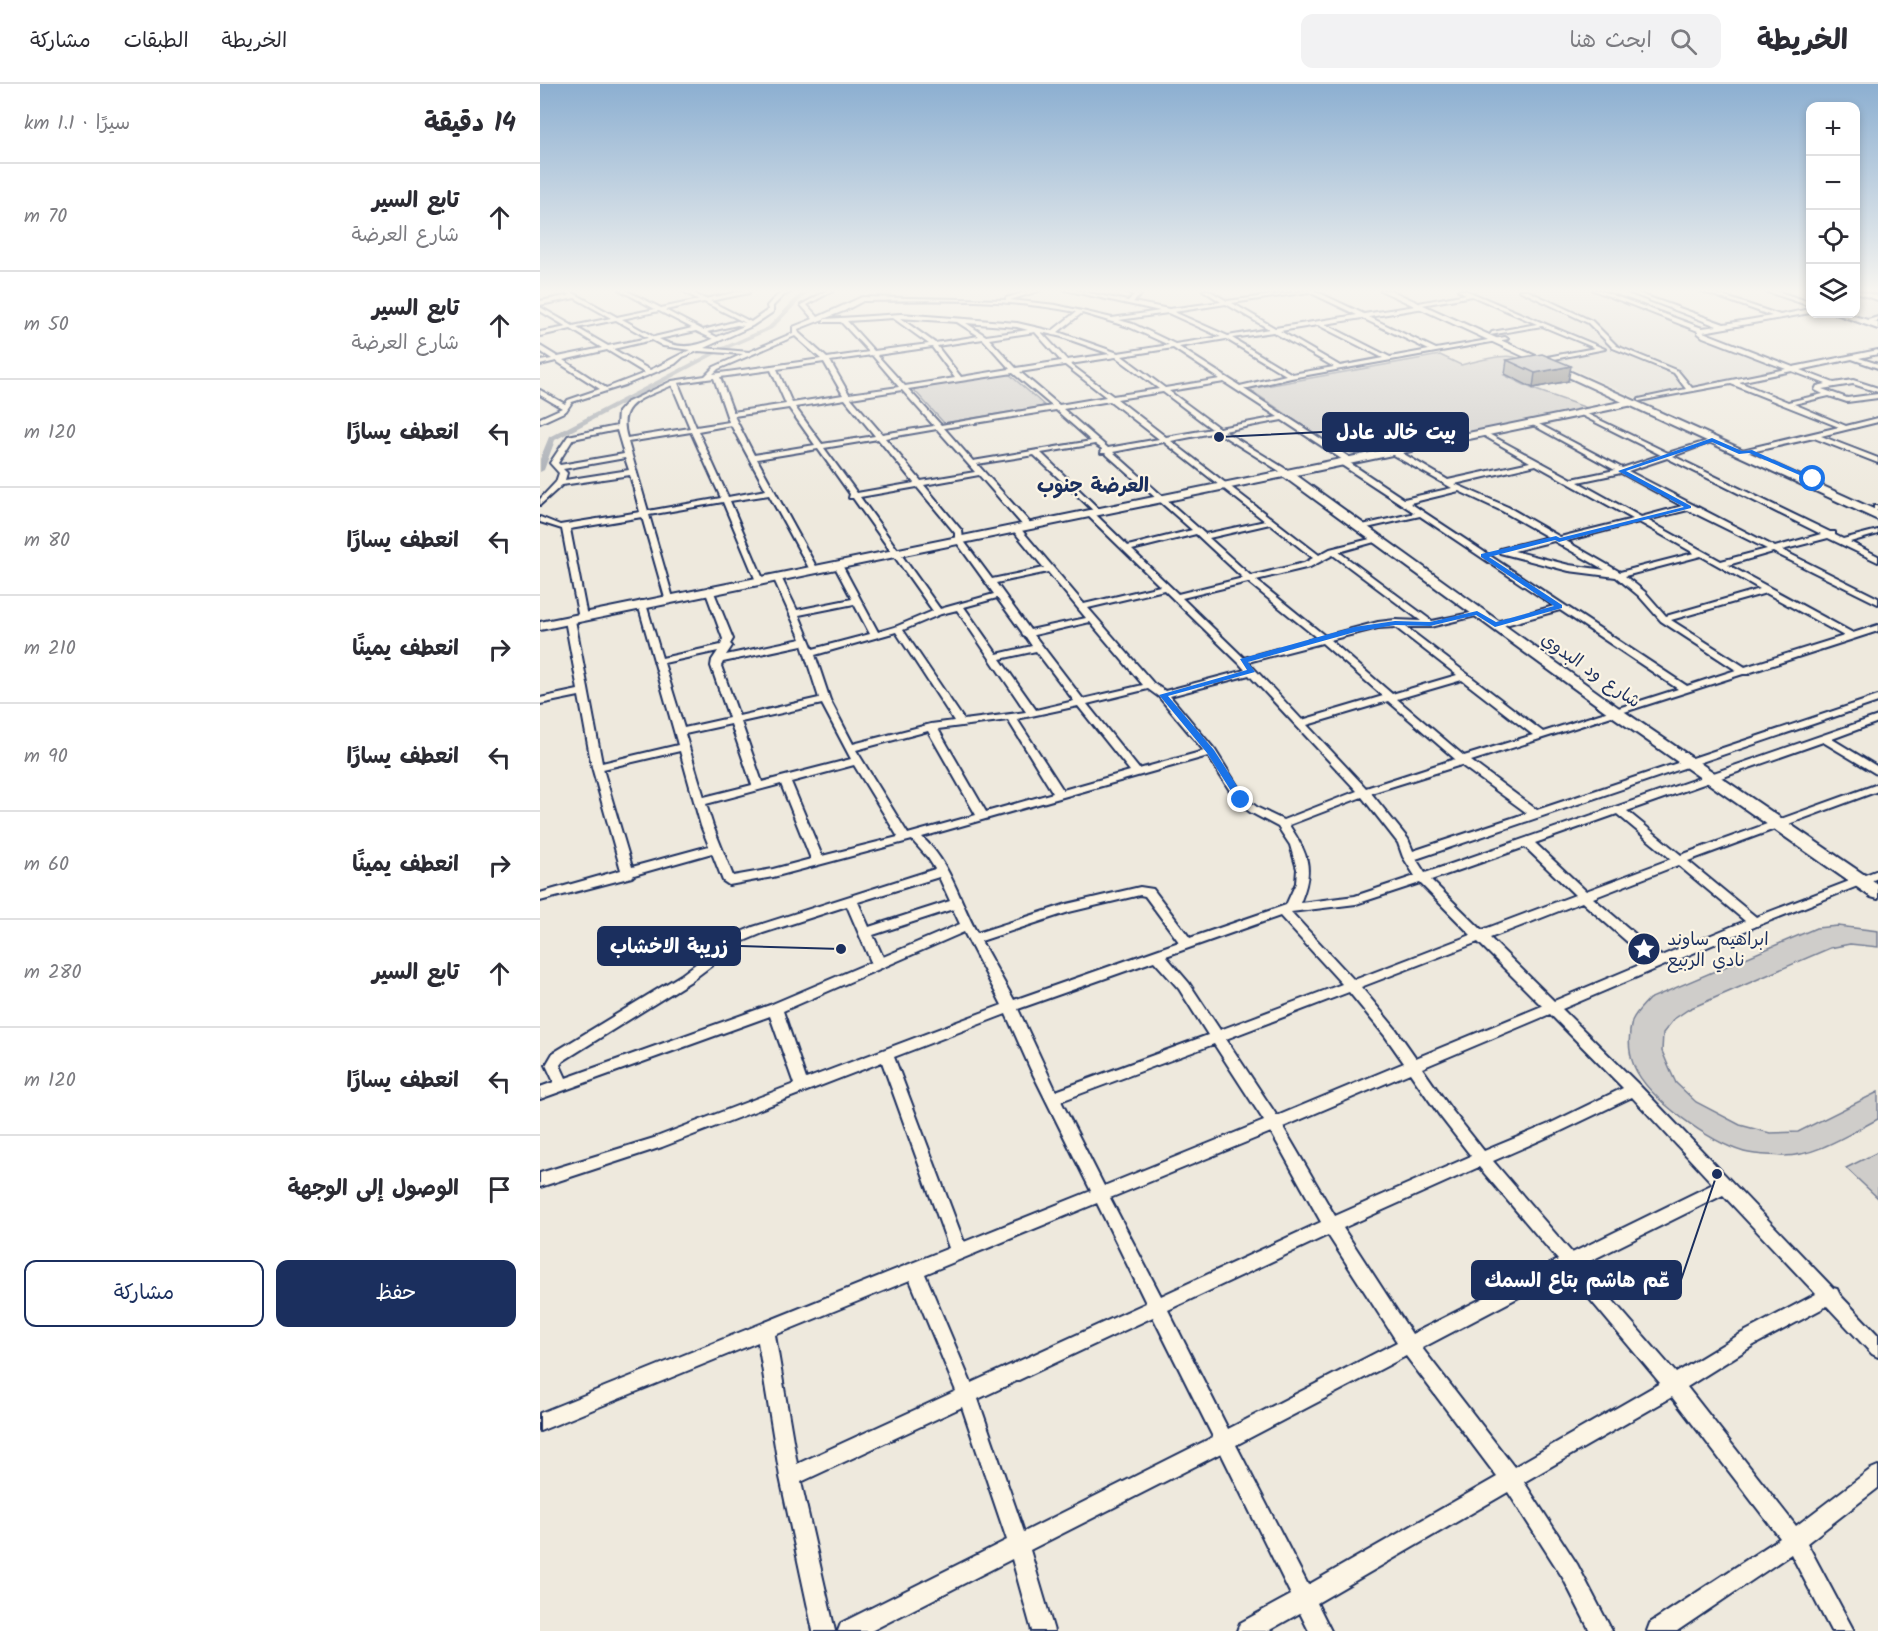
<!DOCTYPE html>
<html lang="ar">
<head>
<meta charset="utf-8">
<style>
	body { margin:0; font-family:Kalam,"Playpen Sans Arabic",sans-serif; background:#f2f2f3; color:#2b2b33; direction:rtl }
	.controls { position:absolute; right:18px; top:18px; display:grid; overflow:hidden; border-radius:12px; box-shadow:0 3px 9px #0003 }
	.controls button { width:54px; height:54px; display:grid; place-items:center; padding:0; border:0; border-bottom:2px solid #e1e1e2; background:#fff; color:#2b2b33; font:30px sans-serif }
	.stop { position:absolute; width:18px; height:18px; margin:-14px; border:4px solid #1a73e8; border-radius:50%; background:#fff }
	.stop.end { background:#1a73e8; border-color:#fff; box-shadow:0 2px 6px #0008 }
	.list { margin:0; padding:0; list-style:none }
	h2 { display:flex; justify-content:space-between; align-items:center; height:78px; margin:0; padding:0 24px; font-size:26px }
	h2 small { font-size:20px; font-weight:400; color:#7c7c81 }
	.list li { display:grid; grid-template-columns:39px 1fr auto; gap:18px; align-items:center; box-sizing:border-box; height:108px; padding:0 24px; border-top:2px solid #e1e1e2 }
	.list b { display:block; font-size:22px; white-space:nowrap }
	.list p { margin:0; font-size:20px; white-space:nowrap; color:#7c7c81 }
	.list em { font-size:20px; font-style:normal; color:#7c7c81 }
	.actions { display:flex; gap:12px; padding:18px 24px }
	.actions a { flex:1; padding:14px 0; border:2px solid #1b2f5e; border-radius:12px; text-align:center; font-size:21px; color:#1b2f5e }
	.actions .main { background:#1b2f5e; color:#fff }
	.icon { flex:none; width:33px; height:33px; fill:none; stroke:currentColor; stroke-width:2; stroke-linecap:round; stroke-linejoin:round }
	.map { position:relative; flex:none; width:1338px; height:1547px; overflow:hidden; direction:ltr }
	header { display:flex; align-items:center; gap:36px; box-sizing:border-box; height:84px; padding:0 30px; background:#fff; border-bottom:2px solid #e1e1e2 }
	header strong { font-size:28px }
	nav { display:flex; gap:33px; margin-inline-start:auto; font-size:21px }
	.search { width:420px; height:54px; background:#f2f2f3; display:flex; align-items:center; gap:15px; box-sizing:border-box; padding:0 21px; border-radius:12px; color:#7c7c81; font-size:22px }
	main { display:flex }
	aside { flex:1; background:#fff }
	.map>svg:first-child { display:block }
	.built { fill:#dedbd4 }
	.green { fill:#cfcdca; stroke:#757e94; stroke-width:1.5 }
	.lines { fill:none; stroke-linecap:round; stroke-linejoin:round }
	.canal { fill:#a2a7af; fill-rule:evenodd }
	.street-casing { stroke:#1b2f5e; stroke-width:4 }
	.secondary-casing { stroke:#1b2f5e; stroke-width:4 }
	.primary-casing { stroke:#1b2f5e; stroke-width:4 }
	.street { fill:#fcf5e5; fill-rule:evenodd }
	.secondary { fill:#fcf5e5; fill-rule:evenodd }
	.primary { fill:#fcf5e5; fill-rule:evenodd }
	.wall { fill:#a0a1a3; stroke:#1b2f5e; stroke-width:1.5 }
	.shaded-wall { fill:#828385; stroke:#1b2f5e; stroke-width:1.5 }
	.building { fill:#babbbe; stroke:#1b2f5e; stroke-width:1.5 }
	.route { fill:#1a73e8 }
	.labels { text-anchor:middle; stroke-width:4.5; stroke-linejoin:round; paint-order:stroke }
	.street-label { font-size:18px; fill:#1b2f5e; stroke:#fcf5e5 }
	.poi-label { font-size:18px; fill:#1b2f5e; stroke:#fcf5e5; text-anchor:start }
	.far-district-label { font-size:20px; font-weight:bold; fill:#1b2f5e; stroke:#fcf5e5 }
	.leader { fill:none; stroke:#1b2f5e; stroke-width:2 }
	.callout-dot { fill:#1b2f5e; stroke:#fcf5e5; stroke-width:2 }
	.callout { fill:#1b2f5e; stroke:#1b2f5e; stroke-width:2 }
	.callout-label { font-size:20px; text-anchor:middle; font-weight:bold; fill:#fff }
</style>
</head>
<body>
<header>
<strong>الخريطة</strong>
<div class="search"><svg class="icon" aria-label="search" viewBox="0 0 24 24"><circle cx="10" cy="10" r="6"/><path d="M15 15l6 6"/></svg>ابحث هنا</div>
<nav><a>الخريطة</a><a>الطبقات</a><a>مشاركة</a></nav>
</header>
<main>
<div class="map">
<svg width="1338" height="1547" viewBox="0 0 1338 1547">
	<rect width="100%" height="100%" fill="#eee9dd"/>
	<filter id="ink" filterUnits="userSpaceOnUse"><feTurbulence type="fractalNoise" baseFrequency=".0167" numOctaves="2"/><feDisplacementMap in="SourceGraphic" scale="12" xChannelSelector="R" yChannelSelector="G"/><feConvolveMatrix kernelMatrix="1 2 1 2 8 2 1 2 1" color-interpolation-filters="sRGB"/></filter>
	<g filter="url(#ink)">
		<path class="built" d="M921,206H1052L1162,246L1165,252L1255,285L1101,316L1009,274L1061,264Z
			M1316,206H1338V238L1306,230H1316Z"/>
		<path class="green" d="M900,271L921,281C932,278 963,270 974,273C981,275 989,281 996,284L964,291L993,305L1053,326L818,371L799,366L709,305Z
			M469,290L505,322L404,339L373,305Z
			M1298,842L1338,847V863L1310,860L1290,864L1149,925L1134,935L1123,949L1122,967L1130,986L1136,999L1156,1018L1200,1041L1230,1049L1258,1048L1338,1008V1035C1309,1050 1275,1073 1241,1072C1229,1071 1215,1071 1204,1068C1170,1058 1108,1015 1094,982C1088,967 1088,952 1092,937C1095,929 1103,922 1109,915L1276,844Z
			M1338,1068V1114L1306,1084Z"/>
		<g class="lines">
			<path class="canal" d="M264,206H270L232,245L180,268L15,356L4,386L0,388V375L9,353L176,266L228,243Z"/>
			<g class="street-casing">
				<path id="street" d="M22,206H28L77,233L115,225L80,206H85L121,224L159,216L141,206H147L165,215L207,206L209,209L170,217L211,238L228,226L227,222C235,213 242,206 254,206L243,212L233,222V228L212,242L164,264L209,268L253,249V243L273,235L261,221L288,206H294L267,221L278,233L322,213L466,216V214L493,206H501L470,216L516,221L572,234L620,227L525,206H534L588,217L594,211L581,206H588L601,211L593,218L629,225L681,218L663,206H668L687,217L773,206L824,230L882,221L884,224L829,233L896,265L965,253L968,255L751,294L704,305L812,375L813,377L810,379L864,415L912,404L851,370V366H857L908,396L990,378L941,350V348L943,347L1032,395L1075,386L991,340L990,339L993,337L1082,384L1121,371L1039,330V328L1041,327L1128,369L1174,355V357L1133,372L1290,448H1295V451L1303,455L1338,446V450L1310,458L1338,472V478L1288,454L1242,466L1338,514V520L1233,468L1188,481L1313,549L1338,541V547L1211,588L1209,590H1203L931,677L997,726L1338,612V618L876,775L885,789L1338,632V638L1292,655L1338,683V691L1283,658L1087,727L1141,771L1338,700V707L1148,777L1216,833L1338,786V794L1219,841L1022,925L1099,1001L1293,1204L1297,1205L1300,1211L1338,1251V1273L1332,1270L1287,1222L1214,1261L1147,1303L1256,1442L1331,1385L1338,1382V1404L1267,1459L1314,1547H1291L1251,1470L1137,1547H1107L1110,1539L1240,1454L1132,1313L984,1398L1037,1480L1072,1547H1050L1023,1494L968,1408L777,1519L791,1547H769L760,1529L728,1547H697L700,1539L751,1511L681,1369L490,1466L514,1547H492L472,1475L331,1547H298L301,1539L467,1456L422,1323L261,1398L295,1547H273L240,1393L218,1258L0,1347V1329L409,1164L342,978L122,1063L0,1103V1089L114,1054L254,1000L230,932L0,1015V1003L14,998L6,981L13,969L141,891L194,851L213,843L395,785L388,774L372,756L233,793L189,801L183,797L172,769L94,791L92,793L0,817V809L81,786L52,683L39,612L0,620V614L38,606L25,536L27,534H33L35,536L62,679L138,661L98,520L99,518L102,517L106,520L122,574L181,561L183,555L165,506L169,503L173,506L193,555L190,560L192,562L186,571L261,555L233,493L240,491L257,526L312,515L294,481L298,478L302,481L338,548L355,543L393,527L313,414H309L310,410L278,365L217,375L278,486L277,488L270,486L229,411L190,417L224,497L220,500L216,497L183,418L109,431L133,514L129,517L125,514L102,433L30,445L47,533L45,535H39L22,445L0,438V433L20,441L100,428L90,391L22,401L0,421V415L16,398L19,389L10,379L28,352L77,342L78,328L86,319L132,297L165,292L174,283L203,270L158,267L143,273L135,280L85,301L32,318L26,327L0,339V334L22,324L0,311V306L25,320L28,316L60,305L16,277L0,281V277L12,275L0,267V262L18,273L62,264L31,245L0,252V248L27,243L0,227V223L33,242L71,234L35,214L0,221V217L31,211ZM769,208L817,231L735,244L692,219ZM323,217C394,216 466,214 536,228L512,247L477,239L361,230L285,235L283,238H301L329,268L287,274L259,249L258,245L304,227ZM164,218L206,239L197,237L163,246L125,226ZM686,220L729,245L688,252L634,228ZM119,227L152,244L114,253L82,235ZM542,229L589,243L629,261L578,269L518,248ZM628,229L681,253L635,260L593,240L579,236ZM353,234L389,260L334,267L307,237ZM360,234L417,238L439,252L395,259ZM822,234L889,266L850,273L785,240ZM76,236L108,254L68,262L37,244ZM426,239L477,243L488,246L446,252ZM197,241L204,242L177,253L167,248ZM778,241L843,274L800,282L740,247ZM156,247L173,255C154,264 137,265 119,255ZM495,248L521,277L476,284L449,255ZM501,248L522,253L570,270L527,276ZM733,248L794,283L752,290L692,254ZM255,252L281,275L173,290L178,285ZM443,255L470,285L421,293L397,262ZM686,255L746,291L700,302L639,263ZM112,256L123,262L150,266C136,272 124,280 110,286L73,265ZM392,263L415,294L365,302L337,271ZM633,264L680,295L625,304L582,272ZM67,266L105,289L66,304L23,276ZM332,271L359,303L309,310L290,277ZM576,273L619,305L573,312L530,280ZM284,278L303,311L252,319L237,285ZM524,281H525L566,313L519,321L480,288ZM231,286L246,320L193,328L180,293ZM473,289L512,322L401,341L368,305ZM174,294L189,338L156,343L138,299ZM684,298L738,333L679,344L629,307ZM132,301L150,344L87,354C76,317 104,315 132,301ZM362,306L394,342L342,350L311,314ZM623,308L672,345L626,353L577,315ZM305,315L335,352L282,360L255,323ZM570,317L619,355L568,364L523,325ZM249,324L275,361L214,371L194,332ZM516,326L551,357L433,377L404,344ZM742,336L803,376L799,378L800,380L875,429L818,442V446L880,432L1014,522L952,539V543H958L1020,526L1138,605L1003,648L866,543H890L940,531V527L892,537L799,468L838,457V453L790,465L779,471L631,357L677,348L746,391H749V387L684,347ZM191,341L226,406L188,413L158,347ZM397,345L435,388L381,397L345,354ZM77,346L84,370L20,381L18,379L33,355ZM151,348L181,414L108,427L88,358ZM338,355L374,399L317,409L284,364ZM624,358L725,437L665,450L573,368ZM555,360L562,365L561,369H565L652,446L588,462L553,428L546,430L620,502L544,520L479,443H476L472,445L504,484L452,495L423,456L422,447L384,401L439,391L485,444H491V440L437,380L494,371L557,430H560V426L501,369ZM85,374L89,386L25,396L27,389L23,385ZM1127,374L1281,450L1235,463L1088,387ZM996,381L1093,435L1020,453L968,423L915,400ZM1081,389L1142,422L1101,433L1038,398ZM377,403L415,449V456L454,510L400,525L320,413ZM919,407L962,427L1008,453L960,465V469L1029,487L1076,493L1099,512L1121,537L1196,586L1147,602L870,419ZM1148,426L1227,465L1181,477L1107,436ZM1099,438L1154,469L1080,488L1026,457ZM730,440L773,474L764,479L711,492L669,454ZM656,450L703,494L638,510L592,466ZM1014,457L1065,486L1029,481L974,467ZM793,471L881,537L855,536L838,538L785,552L716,496L770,483ZM1161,472L1220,505L1126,532L1105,508L1085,492ZM508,488L546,534L490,546L456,499ZM708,498L777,554L704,574L642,514ZM624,506L699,579L705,586L625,607L614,600L548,524ZM1226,509L1304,552L1205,583L1131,536ZM457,514L482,548L483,552L486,553L492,562L457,570L424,523ZM314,520L330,550L273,565L259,531ZM417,526L486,628L424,636L363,546L401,530ZM550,538L603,601L543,615L494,551ZM855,543L917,591L852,610L790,556L838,544ZM356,548L414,637L391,640L313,660L290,616L275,571ZM782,559L843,612L762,636L708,578ZM262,561L279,614L199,632L181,582L183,578ZM178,567L172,576L171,582L189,634L144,644L124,579ZM496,567L534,617L496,626L460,575ZM709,591L817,707L743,736L718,724L705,714L675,666L630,612ZM922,596L993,651L924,672L857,615ZM608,605L619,613L664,667L599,685L547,620ZM848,617L915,675L826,704L767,641ZM282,620L311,675L222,698L201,638ZM538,622L590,687L523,706L477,635ZM468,636L513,709L446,728L398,645ZM191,640L212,701L164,713L145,650ZM388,647L436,731L368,750L316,666ZM140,667L161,742L169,762L92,783L63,685ZM668,672L697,718L710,728L738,743L750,761L757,785L756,799L746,821L650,854L613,805L600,803L527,820L437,849C419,816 411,780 382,753ZM314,681L358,753L282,772L251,698ZM921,681L987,729L873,767L868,755L831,709ZM241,700L271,775L233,785L193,792L173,742L166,720ZM822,713L858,759L863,773L875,792L815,812L760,819C774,785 769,771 749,741ZM1077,730L1131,775L1046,807L995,759ZM985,763L1035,811L942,846L891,796ZM1138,781L1205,837L1121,872L1053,814ZM399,793L410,817L329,843L318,818ZM880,799L931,851L814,896L751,828L816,820ZM600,811L605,812L639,858L474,916L441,857L529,828ZM1042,818L1109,877L1014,917L950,854ZM307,822L331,878L230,921L26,994L20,981L23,977L151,897L204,857L223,849ZM413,825L420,840L343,873L333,851ZM740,832L802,900L680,946L649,899L626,872ZM424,848L462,921L266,995L243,927ZM938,858L1002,922L876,974L855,944L821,903ZM614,877L639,905L668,951L516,1007L478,925ZM809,908L845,952L864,979L737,1032L686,955ZM466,930L490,984L551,1107L424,1158L354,973ZM1010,930L1083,1004L1009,1040L944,1067L910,1024L882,984ZM674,960L724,1037L564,1102L521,1017ZM870,989L900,1032L931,1072L795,1132L743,1043ZM1092,1013L1173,1100L1032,1169L953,1077L1019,1048ZM731,1048L781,1138L621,1212L570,1114ZM939,1083L1018,1176L872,1250L803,1144ZM1183,1111L1276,1210L1202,1249L1136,1289L1042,1181ZM557,1119L606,1219L431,1299L385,1190ZM788,1151L857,1258L688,1345L628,1226ZM1027,1188L1120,1299L974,1383L882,1264ZM370,1196L416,1307L257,1380L235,1251ZM613,1233L673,1353L484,1448L438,1315ZM866,1272L957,1393L768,1501L696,1361Z
					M918,206H925L1065,265L1009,276L1007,273L1055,264L1002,242L950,251L952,248L997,240L932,212L882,221L879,219L926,210Z
					M979,206H986L1052,237L1077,262L1138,287L1152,304L1246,285L1163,253L1158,249V247L1053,206H1059L1162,244L1177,242L1082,206H1089L1184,240L1232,232L1159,206H1165L1240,231L1270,225V229L1163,248L1253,283L1338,266V270L1319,274L1338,280V284L1312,275L1260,286L1294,299L1313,296L1338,304V308L1313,300L1282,305L1307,314L1338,310V314L1307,318L1289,312L1254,320L1306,342L1338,334V338L1281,352L1338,374V379L1274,354L1198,371V367L1299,343L1191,300L1099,317V315L1146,305L1134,289L1073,264L1048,239ZM1252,287L1286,300L1277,302L1275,306L1283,310L1248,318L1199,298Z
					M1316,206L1338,212V216L1316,209Z
					M1338,233V237L1324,240L1321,238Z
					M1334,422H1338V426H1334Z"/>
			</g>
			<g class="secondary-casing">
				<path id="secondary" d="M1222,206H1233L1270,218V222Z
					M1296,230H1307L1338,239V245Z
					M1090,316L1093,317V321L756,391L1082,626L1338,800V815L1331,813L1072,632L744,393L0,546V538Z"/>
			</g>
			<g class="primary-casing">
				<path id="primary" d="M840,206H850L1338,427V436Z"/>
			</g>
			<use href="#street" class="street"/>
			<use href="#secondary" class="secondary"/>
			<use href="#primary" class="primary"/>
		</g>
		<path class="wall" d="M967,276L1028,297L993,304L965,290Z"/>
		<path class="shaded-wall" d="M1031,282L1028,297L993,304L995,289Z"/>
		<path class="building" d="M1002,270L1031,282L995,289L967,276Z"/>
	</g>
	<linearGradient id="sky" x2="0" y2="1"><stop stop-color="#8cafd1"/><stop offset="0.49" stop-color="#f7f5f0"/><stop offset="1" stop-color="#f7f5f0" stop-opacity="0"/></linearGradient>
	<rect width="1338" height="422" fill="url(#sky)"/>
	<path class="route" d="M1172,354L1202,367L1212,366L1276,395L1271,396L1209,369L1199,370L1172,358L1086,387L1151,422V424L1019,458L1015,456L949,473L1022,521V524L955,543L936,531L890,542L855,541L815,548L708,578L715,588L628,612L674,666L706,716L704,718H698L667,669L619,611L707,586L700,575L814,543L855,537L890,538L937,527L956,538L1014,522L941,473V470L1016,452L1020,454L1144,423L1078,387Z"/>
	<defs>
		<g id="sight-disc" transform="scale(1.725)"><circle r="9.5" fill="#1b2f5e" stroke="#fcf5e5"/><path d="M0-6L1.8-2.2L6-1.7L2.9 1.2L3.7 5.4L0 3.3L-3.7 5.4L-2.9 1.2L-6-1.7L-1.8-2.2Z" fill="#fff"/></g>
	</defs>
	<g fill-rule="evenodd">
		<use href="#sight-disc" x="1104" y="865"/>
	</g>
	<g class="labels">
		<g class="street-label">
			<text transform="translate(1051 586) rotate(35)" y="6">شارع ود البدوي</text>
		</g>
		<g class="poi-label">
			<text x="1127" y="861">ابراهيم ساوند<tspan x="1127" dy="21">نادي الربيع</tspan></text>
		</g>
		<g class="far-district-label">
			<text x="553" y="408">العرضة جنوب</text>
		</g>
	</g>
	<path class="leader" d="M679 353L783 348M301 865L200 862M1177 1090L1141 1196"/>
	<g class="callout-dot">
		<circle cx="679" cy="353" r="6"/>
		<circle cx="301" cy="865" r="6"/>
		<circle cx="1177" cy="1090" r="6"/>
	</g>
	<g class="callout">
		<rect x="783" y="329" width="145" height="38" rx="6"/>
		<rect x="58" y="843" width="142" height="38" rx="6"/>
		<rect x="932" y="1177" width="209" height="38" rx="6"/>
	</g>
	<g class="callout-label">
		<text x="856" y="355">بيت خالد عادل</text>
		<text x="129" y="869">زريبة الاخشاب</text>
		<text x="1037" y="1203">عّم هاشم بتاع السمك</text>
	</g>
</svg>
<div class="controls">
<button>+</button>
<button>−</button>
<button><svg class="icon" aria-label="locate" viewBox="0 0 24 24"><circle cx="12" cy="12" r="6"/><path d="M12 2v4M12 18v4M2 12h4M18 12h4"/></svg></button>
<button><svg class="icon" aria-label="layers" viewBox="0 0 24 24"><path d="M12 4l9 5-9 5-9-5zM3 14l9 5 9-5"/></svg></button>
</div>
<div class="stop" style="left:1273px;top:395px"></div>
<div class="stop end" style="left:701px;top:716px"></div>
</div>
<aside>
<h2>14 دقيقة<small>سيرًا · 1.1 km</small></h2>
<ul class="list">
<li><svg class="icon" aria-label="ahead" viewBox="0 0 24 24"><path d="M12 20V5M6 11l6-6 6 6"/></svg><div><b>تابع السير</b><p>شارع العرضة</p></div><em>70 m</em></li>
<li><svg class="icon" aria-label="ahead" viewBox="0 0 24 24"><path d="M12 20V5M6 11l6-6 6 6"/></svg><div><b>تابع السير</b><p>شارع العرضة</p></div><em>50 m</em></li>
<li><svg class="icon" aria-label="left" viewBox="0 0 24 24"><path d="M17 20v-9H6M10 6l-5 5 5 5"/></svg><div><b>انعطف يسارًا</b></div><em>120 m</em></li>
<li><svg class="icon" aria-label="left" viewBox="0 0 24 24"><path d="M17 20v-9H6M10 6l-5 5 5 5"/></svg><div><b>انعطف يسارًا</b></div><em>80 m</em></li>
<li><svg class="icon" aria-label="right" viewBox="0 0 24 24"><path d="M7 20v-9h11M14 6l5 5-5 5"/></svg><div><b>انعطف يمينًا</b></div><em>210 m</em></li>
<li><svg class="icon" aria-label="left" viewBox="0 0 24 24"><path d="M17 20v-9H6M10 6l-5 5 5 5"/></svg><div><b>انعطف يسارًا</b></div><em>90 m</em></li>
<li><svg class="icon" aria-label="right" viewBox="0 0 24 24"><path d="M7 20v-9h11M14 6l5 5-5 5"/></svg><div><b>انعطف يمينًا</b></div><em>60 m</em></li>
<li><svg class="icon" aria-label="ahead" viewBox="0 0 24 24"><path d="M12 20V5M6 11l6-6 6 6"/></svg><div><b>تابع السير</b></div><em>280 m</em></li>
<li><svg class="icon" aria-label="left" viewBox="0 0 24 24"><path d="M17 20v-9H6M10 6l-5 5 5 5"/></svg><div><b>انعطف يسارًا</b></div><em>120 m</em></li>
<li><svg class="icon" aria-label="arrive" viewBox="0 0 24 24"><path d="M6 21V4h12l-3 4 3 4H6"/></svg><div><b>الوصول إلى الوجهة</b></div></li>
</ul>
<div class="actions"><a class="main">حفظ</a><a>مشاركة</a></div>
</aside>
</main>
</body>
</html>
